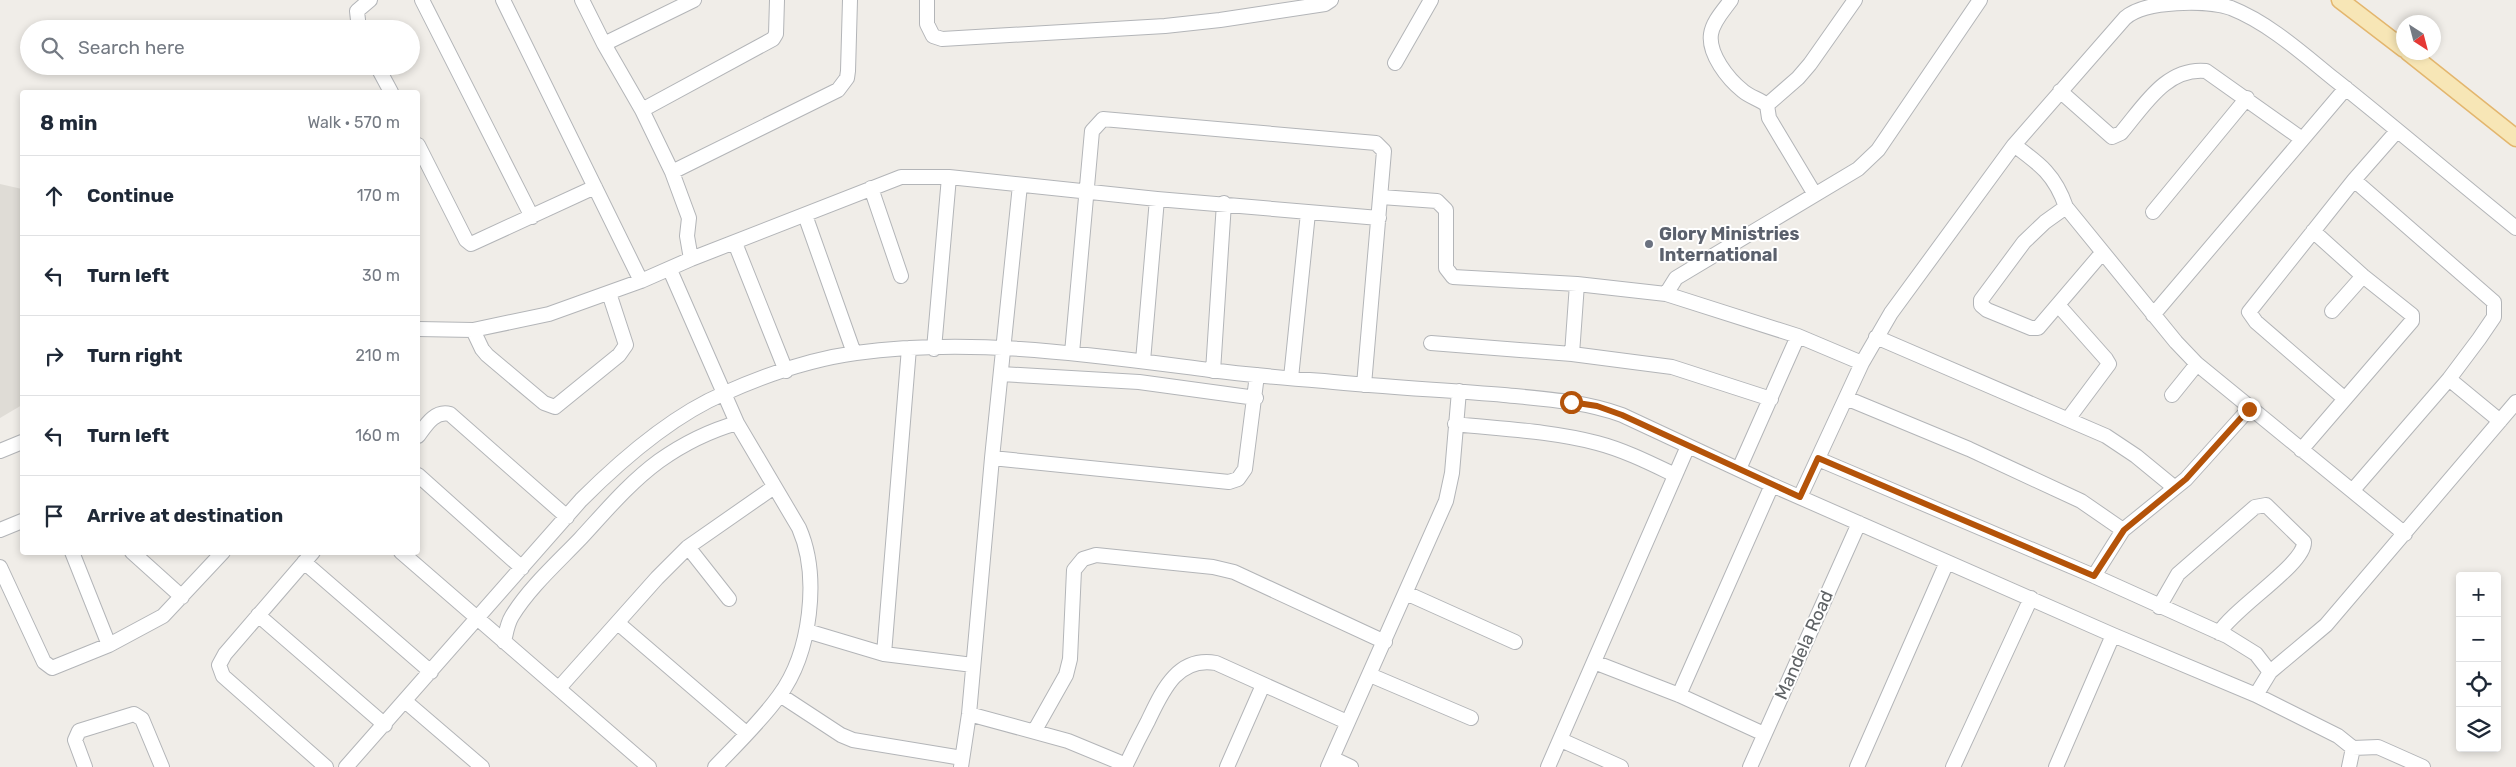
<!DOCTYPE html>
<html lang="en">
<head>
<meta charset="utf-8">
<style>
	body { margin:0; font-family:Rubik,sans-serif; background:#f6f6f7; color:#1f2937 }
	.controls { position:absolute; right:15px; bottom:15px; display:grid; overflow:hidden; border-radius:5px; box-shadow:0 2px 8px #0003 }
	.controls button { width:45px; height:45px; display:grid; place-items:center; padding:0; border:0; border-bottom:1px solid #e0e1e3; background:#fff; color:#1f2937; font:25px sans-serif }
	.compass { position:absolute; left:2396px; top:15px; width:45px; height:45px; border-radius:50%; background:#fff; box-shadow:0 2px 8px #0003; rotate:144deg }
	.stop { position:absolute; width:15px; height:15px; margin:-11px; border:4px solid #b45309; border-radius:50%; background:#fff }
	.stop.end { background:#b45309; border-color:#fff; box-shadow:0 1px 5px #0008 }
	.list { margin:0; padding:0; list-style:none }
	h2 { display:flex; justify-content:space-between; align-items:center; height:65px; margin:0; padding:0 20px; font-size:21px }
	h2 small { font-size:16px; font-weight:400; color:#747a83 }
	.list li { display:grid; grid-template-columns:32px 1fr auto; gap:15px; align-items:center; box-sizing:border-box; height:80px; padding:0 20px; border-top:1px solid #e0e1e3 }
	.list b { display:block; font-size:19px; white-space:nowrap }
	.list em { font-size:16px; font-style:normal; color:#747a83 }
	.icon { flex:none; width:28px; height:28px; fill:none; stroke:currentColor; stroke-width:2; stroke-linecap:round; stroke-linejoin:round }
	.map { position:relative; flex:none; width:2516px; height:767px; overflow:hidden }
	.search { position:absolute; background:#fff; box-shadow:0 2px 8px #0003; left:20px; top:20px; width:400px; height:55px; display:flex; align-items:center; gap:12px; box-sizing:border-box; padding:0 18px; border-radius:28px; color:#747a83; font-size:19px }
	.panel { position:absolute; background:#fff; box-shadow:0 2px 8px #0003; left:20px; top:90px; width:400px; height:465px; border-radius:5px }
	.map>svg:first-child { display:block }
	.education { fill:#dfdcd6 }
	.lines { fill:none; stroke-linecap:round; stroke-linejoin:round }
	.minor-casing { stroke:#b3b5b8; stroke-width:16 }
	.major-casing { stroke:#e3b66e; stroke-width:19 }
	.minor { stroke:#fff; stroke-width:14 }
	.major { stroke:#f7e6b6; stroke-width:16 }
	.route { stroke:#b45309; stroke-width:6 }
	.worship-dot { fill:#6b7280; stroke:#fff; stroke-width:2 }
	.labels { text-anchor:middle; stroke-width:4; stroke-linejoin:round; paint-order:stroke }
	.worship-label { font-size:18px; font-weight:bold; fill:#5b616d; stroke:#fff; text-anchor:start }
	.street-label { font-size:18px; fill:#5f6366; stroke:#fff }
</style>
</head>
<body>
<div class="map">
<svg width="2516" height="767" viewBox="0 0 2516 767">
	<rect width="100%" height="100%" fill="#f0ede8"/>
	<path class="education" d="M0,184L22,189V405L0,418Z"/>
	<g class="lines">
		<g class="minor-casing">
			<path id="minor" d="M422,0L532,217
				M503,0L641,281
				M582,0L604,44L642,110L672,172L689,218L687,236L691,259
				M927,0V24L933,36L942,39L1165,26L1220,20L1325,4L1331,0
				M1731,0C1724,10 1713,21 1711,34C1708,54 1728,79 1743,91C1750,97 1759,99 1767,105
				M359,29L357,11L370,0
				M604,44L694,0
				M1395,63L1431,0
				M377,66L391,92
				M2060,91L2112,137L2121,133C2144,106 2166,67 2206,71L2302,139
				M642,110L773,39L776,34L777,0
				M418,145L466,240L471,244L595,187
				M2014,145C2040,164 2055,175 2066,207L2176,342L2197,364L2405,534
				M672,172L838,90L847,78L848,71L850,0
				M871,188L901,276
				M1814,193L1769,118L1767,105L1798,78L1810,64L1855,0
				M1381,197L1437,201L1446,210V268L1453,277L1577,284L1666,294L1798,336L1862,363
				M2066,207L2045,222L2024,242L1981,300V305L1987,310L2031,328H2038L2102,253
				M2153,212L2247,98
				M805,215L854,353
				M735,243L786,371
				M670,270L737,423L799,528C820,576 811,653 779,696C761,721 737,744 715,767
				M1666,294L1676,278L1858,169L1878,150L1980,0
				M2059,306L2106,359L2109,364L2068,419
				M2332,311L2363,276
				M2153,315L2346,88
				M418,329L473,330L549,314L641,281L691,259L901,177H949L1157,199L1379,218
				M473,330L482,349L487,355L544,403L555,407L619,355L626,345L609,293
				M1876,337L2106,436L2136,456L2175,488
				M1431,343L1572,354L1672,367L1771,399
				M934,349L949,177
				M1072,353L1092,131L1103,119L1376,143L1384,151L1364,385
				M1572,354L1577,284
				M1143,361L1157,199
				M1213,371L1224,203
				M1001,374L1139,382L1256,398
				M1291,378L1308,213
				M2449,379L2500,421
				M2172,395L2197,364
				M1846,398L1969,449L2081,501L2123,530
				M2345,399L2256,322L2249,312L2354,180L2397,131
				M1455,424C1502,429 1551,431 1597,443C1624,450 1650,463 1675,475
				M418,436C426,425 435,410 450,414L567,517
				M2301,450L2412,321V315L2363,276L2313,231
				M0,451L22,442
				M992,458L1229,482L1238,479L1245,469L1257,375
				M1818,459L2094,576L2227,636L2256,654L2270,672
				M1739,469L1798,336
				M418,475L522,568
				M2353,490L2449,379L2479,339L2494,317V302L2354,180
				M1800,497L1862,363L1891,313L2014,145L2125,18C2145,0 2207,0 2231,8C2269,23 2303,54 2334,79C2396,128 2455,179 2516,228
				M0,530L22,521
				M688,547L729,599
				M72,552L109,645
				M132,552L182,597
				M313,552L225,654L219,665L223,676L326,767
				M401,552L649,767
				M304,562L431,672
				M0,567L44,662L52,668L109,645L163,616L223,552
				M2094,576L2123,530L2186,479L2249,409
				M1406,593L1515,642
				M2159,607L2178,574L2255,507L2266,505L2304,542C2305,564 2234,608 2219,633
				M258,615L385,725
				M619,624L746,733
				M807,631L884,654L973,665
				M504,642C506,633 507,624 512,616C529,588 557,563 580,539C605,512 629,483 659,461C683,444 709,431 737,423
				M884,654L909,348
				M1594,662L1679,695L1764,734
				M1370,675L1471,718
				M559,688L657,578L688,547L774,487
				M780,695L841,735L853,740L962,758
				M1679,695L1772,485
				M2256,695L2270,672L2326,625L2516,402
				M405,701L482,767
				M969,714L1068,741L1126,765
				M1035,730L1066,675L1070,659L1074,570L1083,559L1096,555L1213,567L1234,572L1385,642
				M1561,740L1621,767
				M1332,758L1351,767
				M85,767L75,740L79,731L134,714L142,719L162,767
				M346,767L581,500C620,461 673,415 725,393C765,375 812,359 856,353C974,337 1093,355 1210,370C1248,375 1286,378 1324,381C1384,387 1444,390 1504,395C1544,399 1583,401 1622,415L1772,485L2113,635L2256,695L2338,736L2353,748L2378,747L2423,767
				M961,767L969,714L992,458L1020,185
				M1125,767C1132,752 1140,736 1148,721C1162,692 1177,656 1216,663L1347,722
				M1227,767L1263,685
				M1328,767L1446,501L1452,473L1459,391
				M1548,767L1688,446
				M1750,767L1859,523
				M1857,767L1947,562
				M1953,767L2031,598
				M2056,767L2113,635
				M2349,767L2353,748"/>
		</g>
		<g class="major-casing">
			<path id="major" d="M2340,0L2404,49
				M2408,52L2516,138"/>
		</g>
		<use href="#minor" class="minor"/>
		<use href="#major" class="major"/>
	</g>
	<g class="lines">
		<path class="route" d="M1571,402L1597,406L1622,415L1800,497L1818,458L2094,576L2124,530L2186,479L2249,409"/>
	</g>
	<circle class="worship-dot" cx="1649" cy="244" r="5"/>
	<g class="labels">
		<g class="worship-label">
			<text x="1659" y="240">Glory Ministries<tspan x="1659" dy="21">International</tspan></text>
		</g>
		<g class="street-label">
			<text transform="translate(1804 645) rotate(-66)" y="6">Mandela Road</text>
		</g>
	</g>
</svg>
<div class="controls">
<button>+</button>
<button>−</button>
<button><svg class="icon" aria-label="locate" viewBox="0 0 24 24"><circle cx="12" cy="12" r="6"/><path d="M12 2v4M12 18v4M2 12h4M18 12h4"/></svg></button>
<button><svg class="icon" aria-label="layers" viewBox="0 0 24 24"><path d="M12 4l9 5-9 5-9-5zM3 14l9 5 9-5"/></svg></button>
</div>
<svg class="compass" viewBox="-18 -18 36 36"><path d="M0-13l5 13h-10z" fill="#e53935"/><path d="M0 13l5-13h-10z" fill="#747a83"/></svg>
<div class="stop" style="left:1571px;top:402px"></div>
<div class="stop end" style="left:2249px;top:409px"></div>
<div class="search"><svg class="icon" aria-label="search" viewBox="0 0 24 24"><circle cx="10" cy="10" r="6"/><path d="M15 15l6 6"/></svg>Search here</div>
<section class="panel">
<h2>8 min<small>Walk · 570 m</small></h2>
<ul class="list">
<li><svg class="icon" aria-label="ahead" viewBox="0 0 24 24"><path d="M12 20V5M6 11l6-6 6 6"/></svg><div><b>Continue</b></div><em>170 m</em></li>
<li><svg class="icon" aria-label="left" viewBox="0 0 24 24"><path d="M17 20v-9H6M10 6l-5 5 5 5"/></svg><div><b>Turn left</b></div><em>30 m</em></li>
<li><svg class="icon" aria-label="right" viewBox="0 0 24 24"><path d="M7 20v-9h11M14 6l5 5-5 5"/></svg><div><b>Turn right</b></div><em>210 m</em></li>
<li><svg class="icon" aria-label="left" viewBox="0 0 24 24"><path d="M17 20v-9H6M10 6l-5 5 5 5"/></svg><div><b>Turn left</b></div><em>160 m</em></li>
<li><svg class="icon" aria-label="arrive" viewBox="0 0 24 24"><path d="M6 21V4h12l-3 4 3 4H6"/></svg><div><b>Arrive at destination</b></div></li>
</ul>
</section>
</div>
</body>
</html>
